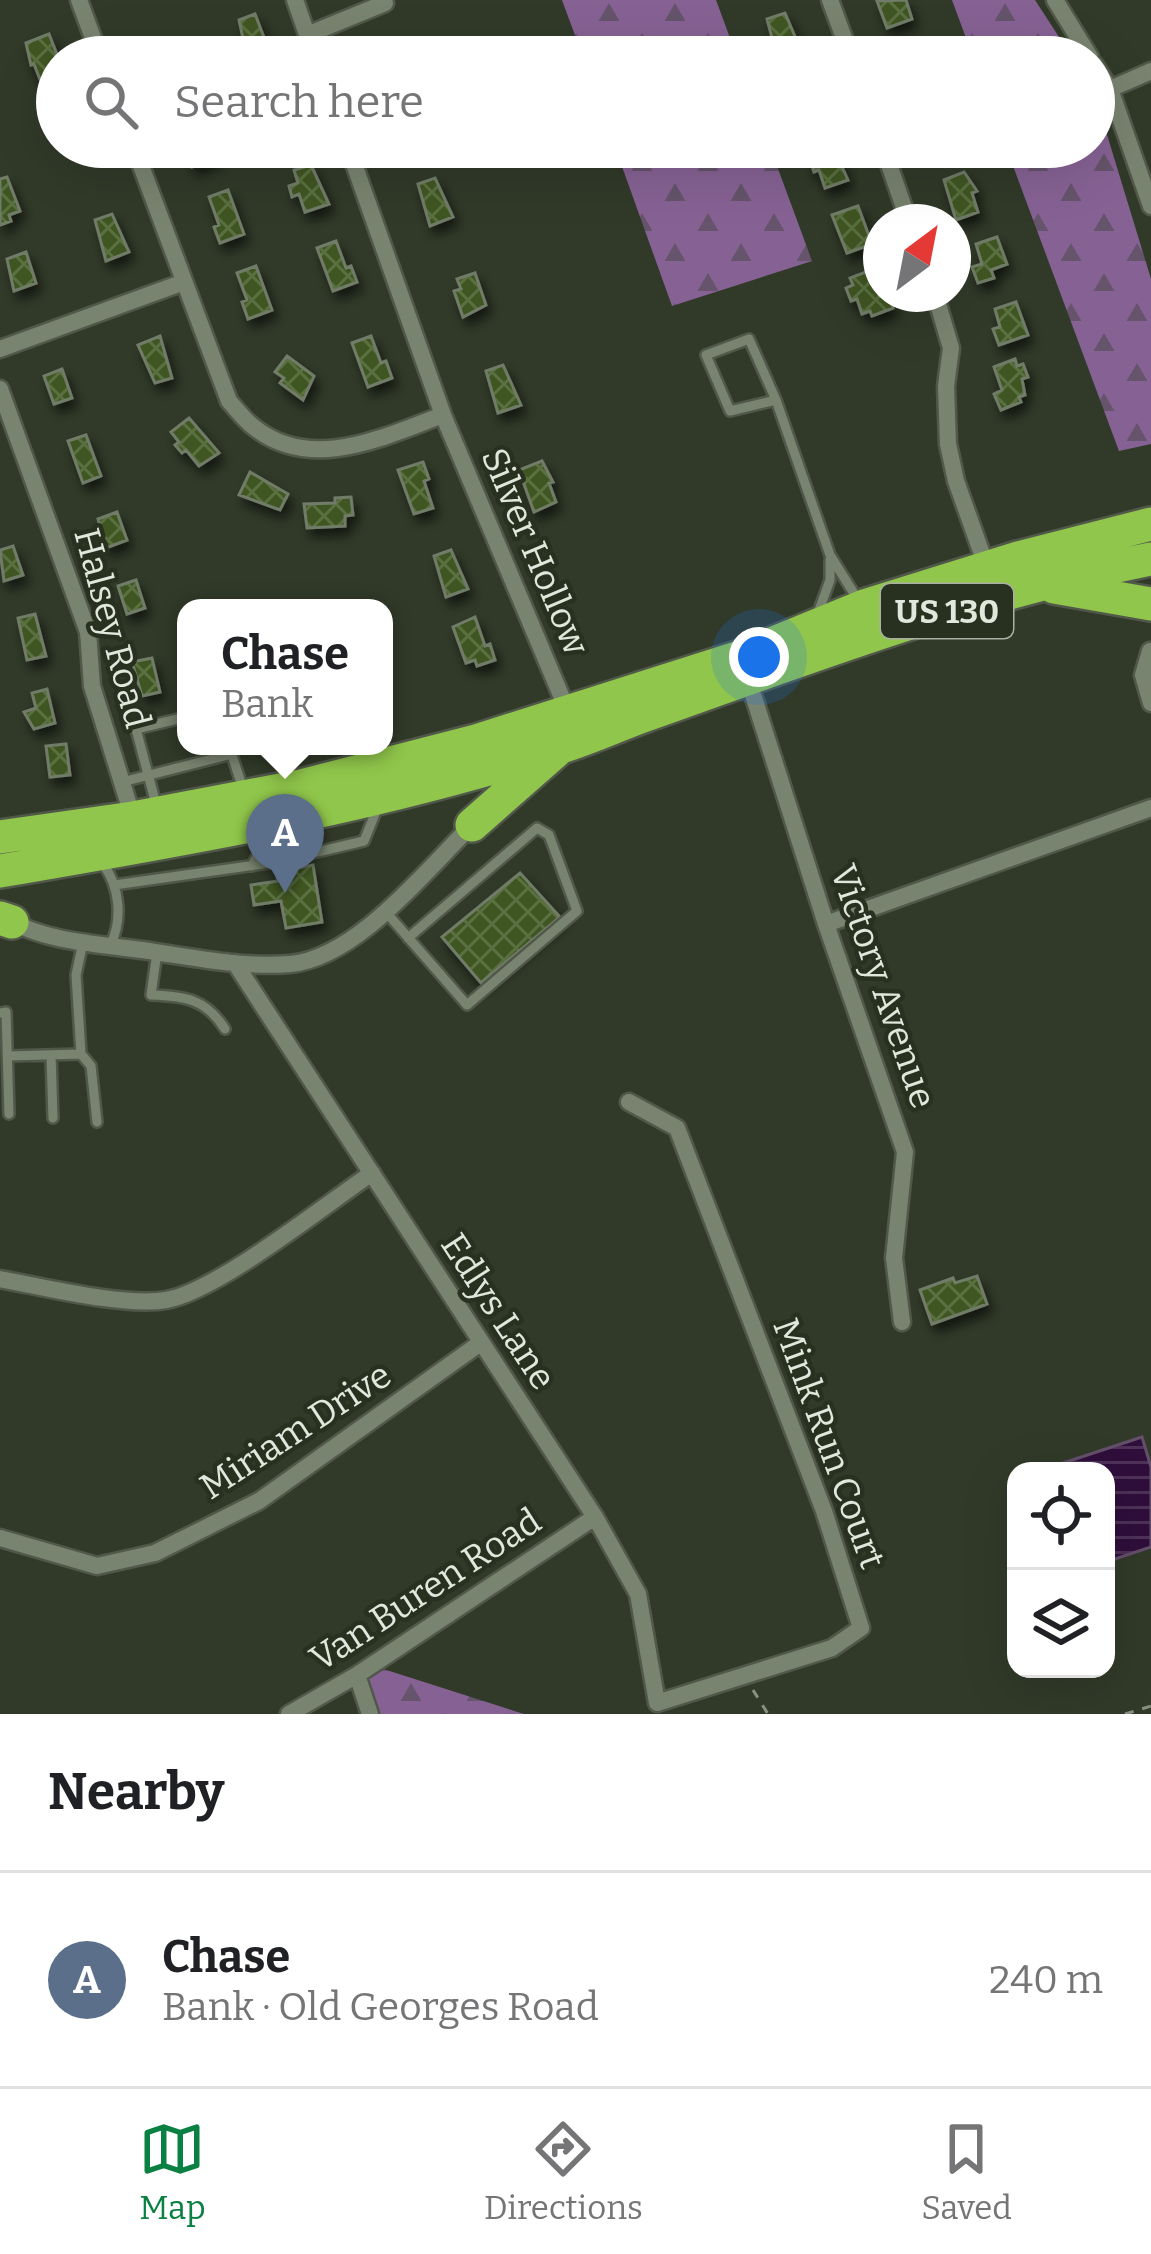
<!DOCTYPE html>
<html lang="en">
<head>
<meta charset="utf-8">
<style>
	body { margin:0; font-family:Bitter,serif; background:#f2f2f2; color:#202124 }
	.controls { position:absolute; right:36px; bottom:36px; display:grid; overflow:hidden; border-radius:24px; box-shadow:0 12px 48px #0002 }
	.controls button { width:108px; height:108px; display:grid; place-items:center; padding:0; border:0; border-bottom:3px solid #e0e0e0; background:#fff; color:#202124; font:60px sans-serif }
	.compass { position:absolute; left:863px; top:204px; width:108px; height:108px; border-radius:50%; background:#fff; box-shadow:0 12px 48px #0002; rotate:32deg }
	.you { position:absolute; left:759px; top:657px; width:42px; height:42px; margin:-30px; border:9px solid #fff; border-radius:50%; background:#1a73e8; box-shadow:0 0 0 18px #1a73e833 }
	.badge { display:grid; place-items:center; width:78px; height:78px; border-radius:50%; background:#0b8043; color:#fff; font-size:39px; font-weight:700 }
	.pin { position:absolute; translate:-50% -99px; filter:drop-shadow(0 3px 6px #0008) }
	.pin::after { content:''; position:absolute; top:63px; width:42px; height:36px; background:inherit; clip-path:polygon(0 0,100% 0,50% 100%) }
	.popup { position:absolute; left:177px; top:599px; width:216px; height:156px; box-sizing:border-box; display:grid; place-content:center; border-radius:24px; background:#fff; filter:drop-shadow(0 3px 9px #0005); font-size:39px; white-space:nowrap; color:#757577 }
	.popup b { font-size:45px; color:#202124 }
	.popup::after { content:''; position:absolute; left:50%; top:100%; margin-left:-24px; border:24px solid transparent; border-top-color:#fff }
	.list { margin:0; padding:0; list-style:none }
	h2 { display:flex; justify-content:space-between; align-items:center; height:156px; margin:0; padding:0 48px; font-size:51px }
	h2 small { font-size:39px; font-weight:400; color:#757577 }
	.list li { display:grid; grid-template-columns:78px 1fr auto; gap:36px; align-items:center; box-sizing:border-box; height:216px; padding:0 48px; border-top:3px solid #e0e0e0 }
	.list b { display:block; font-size:45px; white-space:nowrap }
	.list p { margin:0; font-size:39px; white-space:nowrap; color:#757577 }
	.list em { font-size:39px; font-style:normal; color:#757577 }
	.icon { flex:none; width:66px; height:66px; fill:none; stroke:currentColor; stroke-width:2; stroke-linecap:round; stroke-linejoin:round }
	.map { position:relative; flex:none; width:1151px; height:1714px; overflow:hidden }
	.search { position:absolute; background:#fff; box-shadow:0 12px 48px #0002; left:36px; right:36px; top:36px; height:132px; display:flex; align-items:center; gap:30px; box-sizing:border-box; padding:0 42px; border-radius:66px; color:#757577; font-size:45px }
	.sheet { height:372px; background:#fff }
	nav { display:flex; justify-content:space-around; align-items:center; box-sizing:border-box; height:168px; border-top:3px solid #e0e0e0; background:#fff; font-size:33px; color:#757577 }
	nav a { display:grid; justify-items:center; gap:6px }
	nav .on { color:#0b8043 }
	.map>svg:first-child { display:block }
	.forest { fill:url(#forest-firs) }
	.water { fill:url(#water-rules); stroke:#644f6b; stroke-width:3 }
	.building { fill:url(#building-cross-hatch); stroke:#717c68; stroke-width:3; filter:url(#shadow) }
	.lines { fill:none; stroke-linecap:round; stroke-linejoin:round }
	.lane-casing { stroke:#51584a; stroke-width:14 }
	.street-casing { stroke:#51584a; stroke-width:21 }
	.highway-casing { stroke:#51584a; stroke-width:38 }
	.path { stroke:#888f81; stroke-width:3; stroke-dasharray:9 9; stroke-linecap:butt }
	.lane { stroke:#798470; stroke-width:9 }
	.street { stroke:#798470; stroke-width:16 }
	.highway { stroke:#90c64b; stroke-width:33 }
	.labels { text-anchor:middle; stroke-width:9; stroke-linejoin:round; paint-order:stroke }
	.shield { fill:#28301f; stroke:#aab0a3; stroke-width:3 }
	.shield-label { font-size:33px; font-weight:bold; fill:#e1e7dc }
	.street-label { font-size:36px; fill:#e1e7dc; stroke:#28301f }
</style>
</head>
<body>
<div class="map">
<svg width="1151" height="1714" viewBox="0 0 1151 1714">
	<defs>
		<pattern id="forest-firs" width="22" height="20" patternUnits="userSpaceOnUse" patternTransform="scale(3)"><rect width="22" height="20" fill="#866294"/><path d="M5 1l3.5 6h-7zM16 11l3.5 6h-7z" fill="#65546b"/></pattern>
		<pattern id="water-rules" width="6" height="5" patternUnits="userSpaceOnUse" patternTransform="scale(3)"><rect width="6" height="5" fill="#2f0e3b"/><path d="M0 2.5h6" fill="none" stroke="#4d3157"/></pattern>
		<pattern id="building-cross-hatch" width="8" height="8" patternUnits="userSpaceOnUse" patternTransform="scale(3)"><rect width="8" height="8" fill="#3f5720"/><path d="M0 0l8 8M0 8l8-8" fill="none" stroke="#5a6f40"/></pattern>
		<filter id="shadow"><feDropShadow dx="4.5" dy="8" stdDeviation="6" flood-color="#0009"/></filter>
	</defs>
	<rect width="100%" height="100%" fill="#313a29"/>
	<path class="forest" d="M562,0H716L737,57H583Z
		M952,0H1035L1072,57H973Z
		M1094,92L1151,279V444L1119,451L1006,147H1094Z
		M615,147H770L812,261L672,306Z
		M377,1667L524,1714H368L357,1680Z"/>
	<path class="water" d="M1142,1437L1151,1467V1547L1106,1562V1471H1039Z"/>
	<path class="building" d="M906,0L912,19L887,28L877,1Z
		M785,13L802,53L777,57L767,19Z
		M255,14L270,53L247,57L239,20Z
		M49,34L58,57L57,80L50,82L49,79L41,82L34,64L31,65L26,43Z
		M171,38L182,57H152L150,46Z
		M188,147H212L216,158L192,167Z
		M821,147H833L848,180L825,188L819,170L814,172L810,160L815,158L812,150Z
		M311,165L329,204L305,212L299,194L292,197L289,186L298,183L294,170Z
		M964,172L977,191L972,193L978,212L956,220L944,180Z
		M7,177L20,211L9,215L11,221L0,225V179Z
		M435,178L453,217L430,226L418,184Z
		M228,190L244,234L220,243L214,227L219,225L209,197Z
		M858,206L872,244L847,253L832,215Z
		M112,214L129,252L106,261L95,220Z
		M997,237L1007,264L991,270L994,278L978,283L972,267L982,264L976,244Z
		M336,241L346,268L351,266L357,282L333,291L317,248Z
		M26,252L36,283L14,291L7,259Z
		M256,266L272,310L248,319L242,302L247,300L237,273Z
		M871,270L874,279L881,281L879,295L888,294L893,308L872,316L870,311L862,314L857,299L851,301L846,288L853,285L850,278Z
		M475,273L486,305L463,317L454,291L461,289L457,279Z
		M1016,302L1028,335L999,345L993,329L1000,327L995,309Z
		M160,336L172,378L155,383L138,345Z
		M371,336L381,363L386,361L392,378L368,387L352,343Z
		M287,356L314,376L303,400L280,383L284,378L275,372Z
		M1015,359L1017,366L1023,364L1028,377L1022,379L1025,395L1019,397L1021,402L1001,410L994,394L1002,390L994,367Z
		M503,365L521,405L498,413L486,371Z
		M62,369L72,398L54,404L44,376Z
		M189,418L219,453L199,466L186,450L182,453L175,445L179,442L171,432Z
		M86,435L101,476L83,483L68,441Z
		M542,461L553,482L549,483L556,502L534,512L519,470Z
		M423,462L429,479L424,481L433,508L414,514L398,470Z
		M250,472L288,494L280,510L239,495Z
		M351,497L353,515L345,516V526L307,528L304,504L335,503V498Z
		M117,512L127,540L106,548L98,519Z
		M13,546L23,575L4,581L0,550Z
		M451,550L468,589L446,597L434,556Z
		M136,580L145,608L127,614L118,586Z
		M35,614L46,656L27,660L18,618Z
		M475,617L485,646L490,644L495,660L477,666L475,660L466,663L453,627Z
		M152,658L160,692L142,696L132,662Z
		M47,689L55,723L34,729L24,712L36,708L32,693Z
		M66,744L70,775L50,777L46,746Z
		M313,865L322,922L286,928L281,901L254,905L251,885L278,881L276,872Z
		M520,873L560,917L481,983L442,937Z
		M977,1276L987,1304L932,1324L920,1290L953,1278L955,1283Z"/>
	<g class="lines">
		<g class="lane-casing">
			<path id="lane" d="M776,400L730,411L706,355L749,339L776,400L830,555L858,600
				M818,613L830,580V560
				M229,746L244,792
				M122,782L232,754
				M157,808L136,729L186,717
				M103,864C120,887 123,920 110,946
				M252,866L268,833
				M114,885L270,863L364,841L377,809
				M385,911L467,1005L577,911L549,835L537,828L408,938
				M157,952L151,995C185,996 206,999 225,1029
				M0,1013L6,1012L9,1114
				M81,1054L91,1066L97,1122
				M51,1055L53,1118
				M8,1056L81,1054L76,975L83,942"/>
		</g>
		<g class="street-casing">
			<path id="street" d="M79,0L100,57
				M295,0L315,57
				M830,0L851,57
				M1055,0L1090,57
				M307,35L385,3
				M1094,64L1110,89L1151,206
				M1110,89L1151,71
				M134,147L229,401C237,410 245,421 255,428C313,473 385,436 443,415
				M348,147L443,415L568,712
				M883,147L909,222
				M935,294L951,348L946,386L948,444L956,481L987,568
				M0,349L184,282
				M0,389L88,632L92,686L133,818
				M1150,651L1143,675L1151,703
				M748,679L826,924L905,1152L894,1258L902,1322
				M7,919C46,942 98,944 142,950C191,957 241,968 290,964C357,958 426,870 472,825
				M826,924L1151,808
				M235,963L595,1517L638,1594L657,1703L832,1648L861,1628L824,1511L677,1128L629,1102
				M0,1279C44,1287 124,1307 166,1300C216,1292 325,1205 372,1173
				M0,1538L97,1566L155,1553L259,1501L479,1344
				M357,1675L370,1714
				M289,1714L357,1675L595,1517"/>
		</g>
		<g class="highway-casing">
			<path id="highway" d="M1054,587L1151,604
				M472,825L556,751
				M0,837L133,818L301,786L476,741L740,657L864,606L1018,558L1151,524
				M0,871C188,839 379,806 561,747C590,738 618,725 646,715C812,656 978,593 1151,559
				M0,918L12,922"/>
		</g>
		<path class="path" d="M753,1690L768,1714
			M1125,1714L1151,1706"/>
		<use href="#lane" class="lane"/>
		<use href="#street" class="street"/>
		<use href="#highway" class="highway"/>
	</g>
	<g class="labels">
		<rect class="shield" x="881" y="584" width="132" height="54" rx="9"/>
		<g class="shield-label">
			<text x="947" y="623">US 130</text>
		</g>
		<g class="street-label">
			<text transform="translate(536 551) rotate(67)" y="13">Silver Hollow</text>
			<text transform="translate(113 628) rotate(75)" y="13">Halsey Road</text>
			<text transform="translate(884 986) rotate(71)" y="13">Victory Avenue</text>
			<text transform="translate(499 1311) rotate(57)" y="13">Edlys Lane</text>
			<text transform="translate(295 1430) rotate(-33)" y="13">Miriam Drive</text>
			<text transform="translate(830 1443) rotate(70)" y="13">Mink Run Court</text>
			<text transform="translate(425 1589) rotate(-33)" y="13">Van Buren Road</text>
		</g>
	</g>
</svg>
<div class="controls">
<button><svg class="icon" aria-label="locate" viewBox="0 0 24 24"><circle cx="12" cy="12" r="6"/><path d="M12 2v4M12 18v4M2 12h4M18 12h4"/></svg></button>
<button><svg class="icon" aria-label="layers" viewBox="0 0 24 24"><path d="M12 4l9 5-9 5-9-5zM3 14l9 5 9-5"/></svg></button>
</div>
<svg class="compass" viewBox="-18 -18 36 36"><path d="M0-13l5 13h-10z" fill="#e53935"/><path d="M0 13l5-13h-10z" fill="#757577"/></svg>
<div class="you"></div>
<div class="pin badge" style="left:285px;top:893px;background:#5c6f8a">A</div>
<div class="popup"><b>Chase</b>Bank</div>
<div class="search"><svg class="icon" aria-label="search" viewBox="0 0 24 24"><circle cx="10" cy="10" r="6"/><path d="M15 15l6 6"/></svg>Search here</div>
</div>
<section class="sheet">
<h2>Nearby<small></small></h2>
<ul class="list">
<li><span class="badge" style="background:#5c6f8a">A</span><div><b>Chase</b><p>Bank · Old Georges Road</p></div><em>240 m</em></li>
</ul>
</section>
<nav>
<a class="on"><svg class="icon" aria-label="map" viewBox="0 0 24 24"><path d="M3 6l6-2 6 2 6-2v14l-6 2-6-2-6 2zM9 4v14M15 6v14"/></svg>Map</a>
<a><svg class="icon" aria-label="directions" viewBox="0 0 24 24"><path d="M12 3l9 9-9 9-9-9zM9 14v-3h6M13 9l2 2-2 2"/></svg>Directions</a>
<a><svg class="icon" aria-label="saved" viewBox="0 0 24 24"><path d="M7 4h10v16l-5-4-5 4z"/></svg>Saved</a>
</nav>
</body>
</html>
